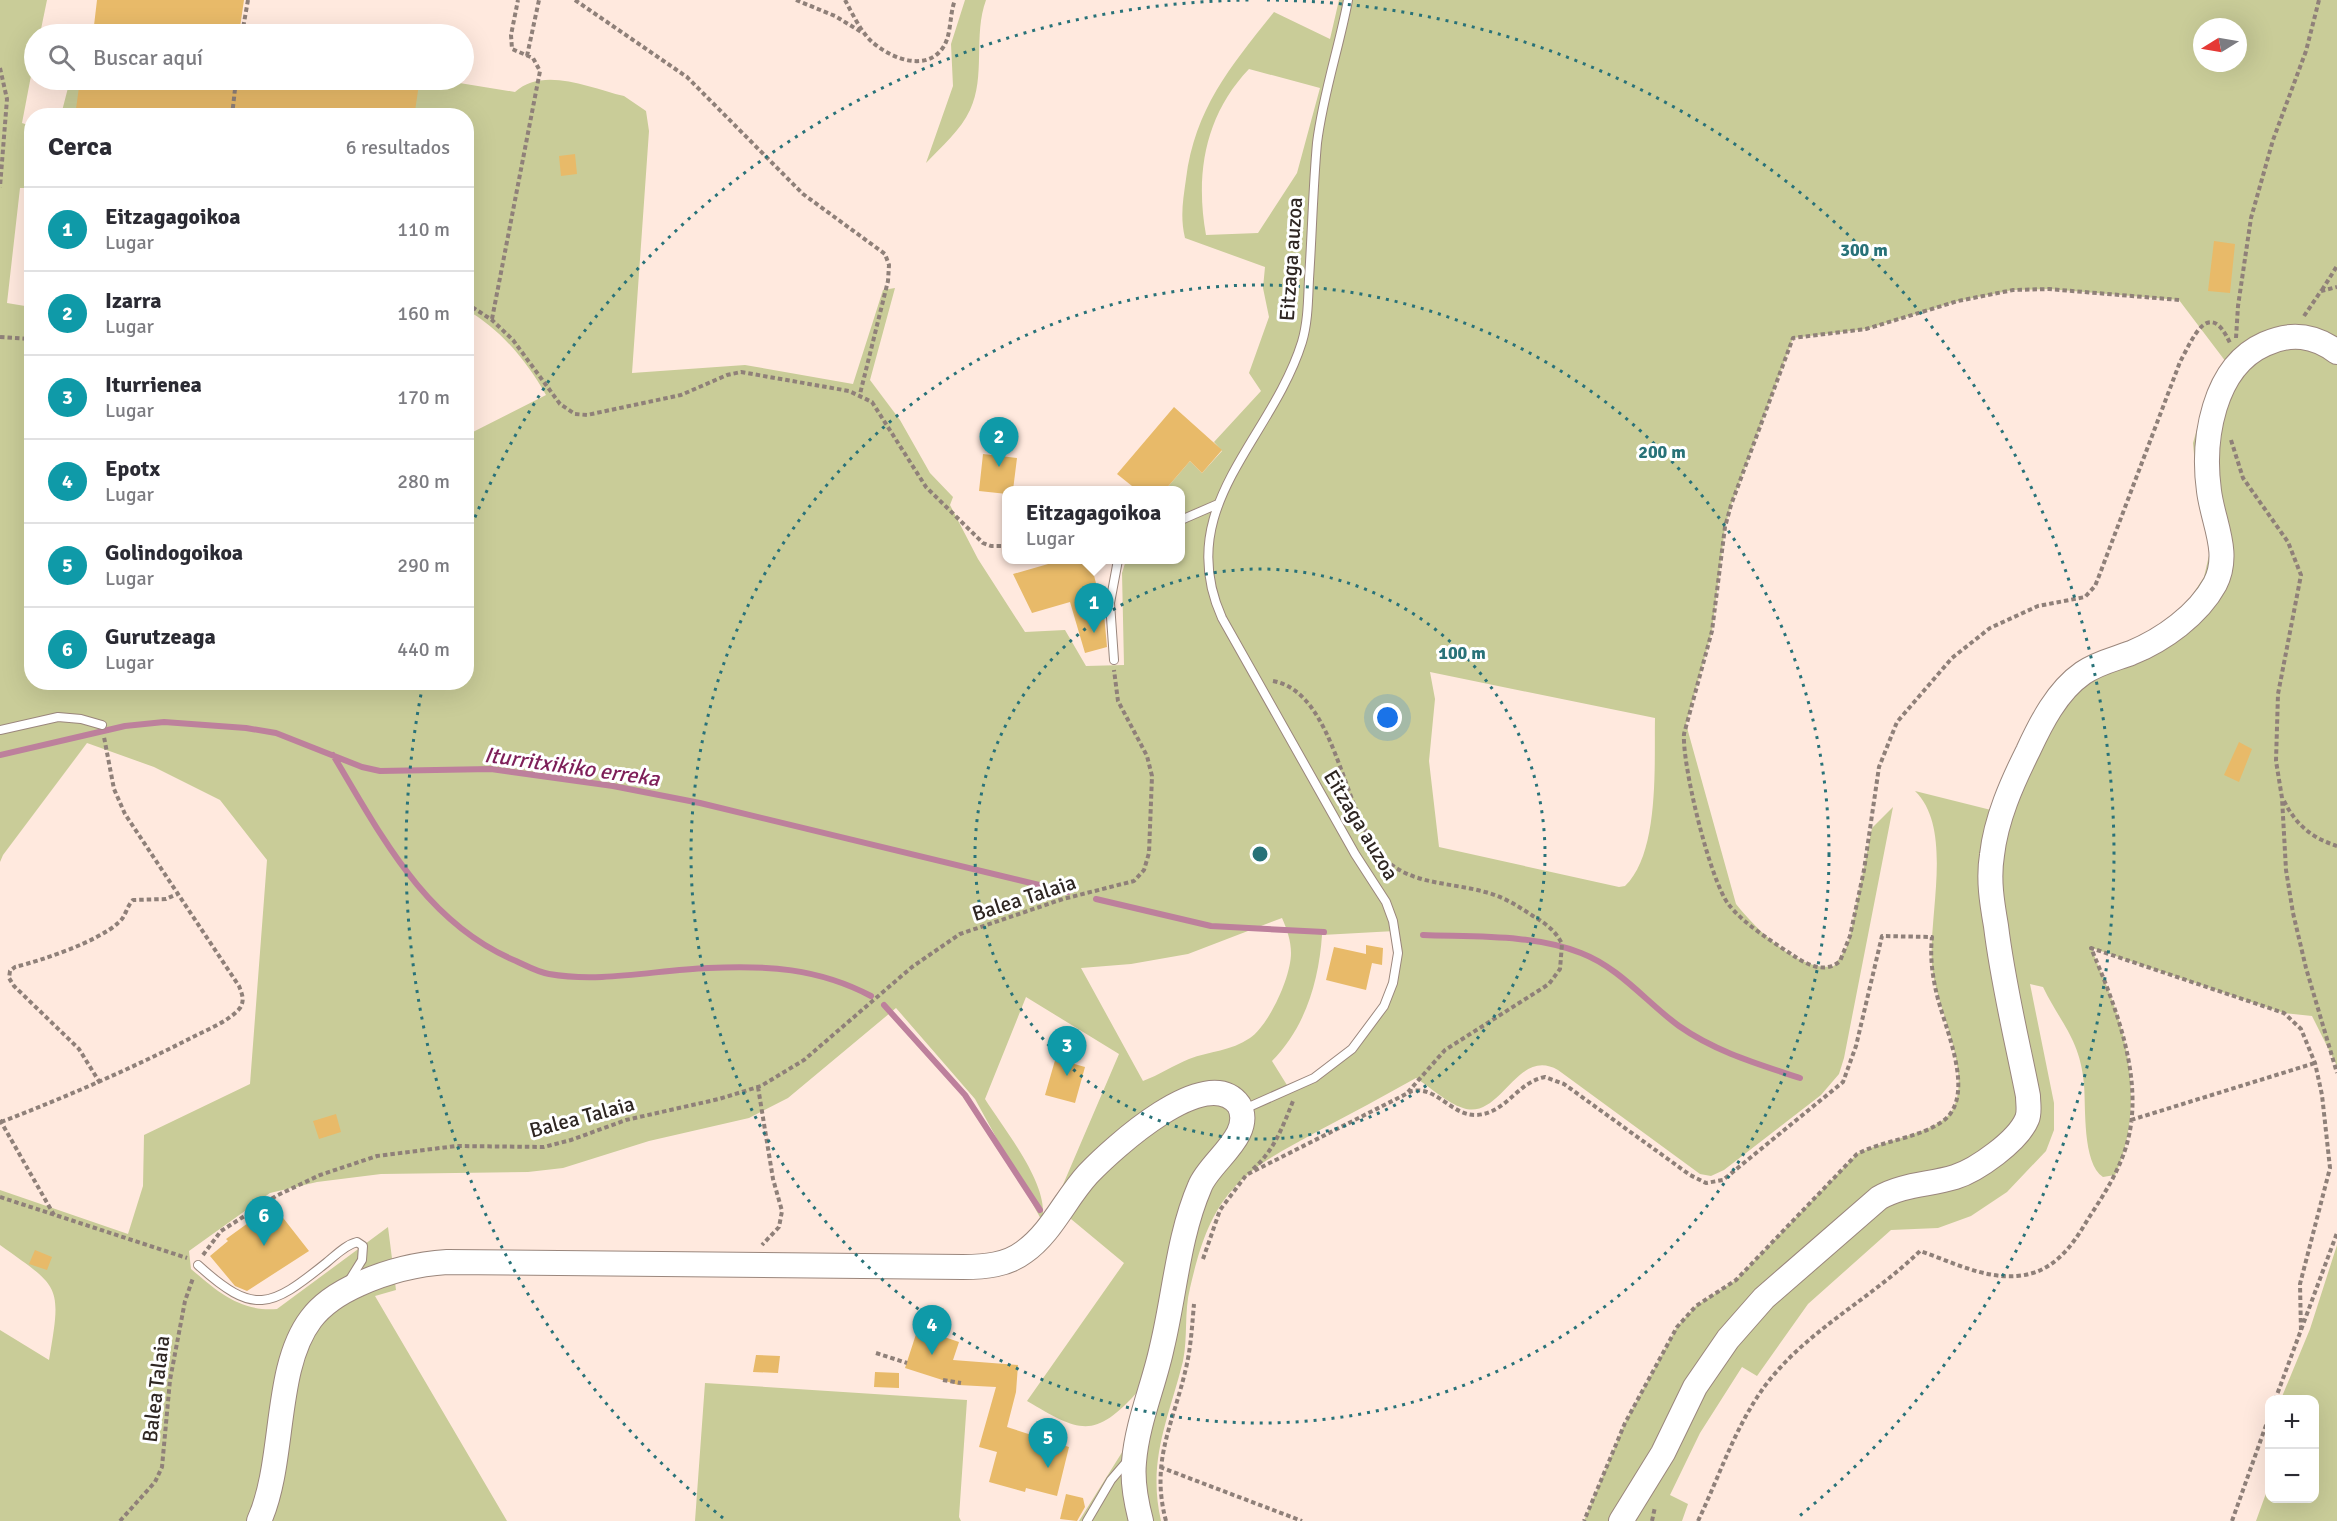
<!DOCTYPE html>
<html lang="es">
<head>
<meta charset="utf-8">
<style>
	body { margin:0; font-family:Signika,sans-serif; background:#f7f7f7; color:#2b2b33 }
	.controls { position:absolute; right:18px; bottom:18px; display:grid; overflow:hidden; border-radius:12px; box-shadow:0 6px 24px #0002 }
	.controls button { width:54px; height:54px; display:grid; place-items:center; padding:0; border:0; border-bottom:2px solid #e1e1e2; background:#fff; color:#2b2b33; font:30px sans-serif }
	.compass { position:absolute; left:2193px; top:18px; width:54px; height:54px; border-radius:50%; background:#fff; box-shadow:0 6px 24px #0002; rotate:259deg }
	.you { position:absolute; left:1388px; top:718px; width:21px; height:21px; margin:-15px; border:4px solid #fff; border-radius:50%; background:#1a73e8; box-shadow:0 0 0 9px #1a73e833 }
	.badge { display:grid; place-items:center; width:39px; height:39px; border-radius:50%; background:#b45309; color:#fff; font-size:20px; font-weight:700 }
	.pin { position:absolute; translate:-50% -50px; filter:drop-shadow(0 2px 3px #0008) }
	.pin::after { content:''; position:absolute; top:32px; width:21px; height:18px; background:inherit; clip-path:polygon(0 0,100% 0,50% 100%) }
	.popup { position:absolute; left:1002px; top:486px; width:183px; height:78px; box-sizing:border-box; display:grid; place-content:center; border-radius:12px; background:#fff; filter:drop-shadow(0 2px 4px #0005); font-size:20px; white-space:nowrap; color:#7c7c81 }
	.popup b { font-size:22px; color:#2b2b33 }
	.popup::after { content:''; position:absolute; left:50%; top:100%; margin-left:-12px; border:12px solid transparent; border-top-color:#fff }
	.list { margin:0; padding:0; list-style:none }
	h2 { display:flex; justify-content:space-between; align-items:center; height:78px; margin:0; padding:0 24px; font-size:26px }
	h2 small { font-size:20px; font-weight:400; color:#7c7c81 }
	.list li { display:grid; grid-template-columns:39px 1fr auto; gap:18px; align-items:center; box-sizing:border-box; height:84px; padding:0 24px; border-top:2px solid #e1e1e2 }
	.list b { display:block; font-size:22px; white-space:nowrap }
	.list p { margin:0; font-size:20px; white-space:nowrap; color:#7c7c81 }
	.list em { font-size:20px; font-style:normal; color:#7c7c81 }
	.icon { flex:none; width:33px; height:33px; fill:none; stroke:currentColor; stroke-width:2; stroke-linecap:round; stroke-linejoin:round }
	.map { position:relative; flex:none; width:2337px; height:1521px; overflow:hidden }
	.search { position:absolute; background:#fff; box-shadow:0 6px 24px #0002; left:24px; top:24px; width:450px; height:66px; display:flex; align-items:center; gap:15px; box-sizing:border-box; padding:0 21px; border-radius:33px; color:#7c7c81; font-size:22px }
	.panel { position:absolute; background:#fff; box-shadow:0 6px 24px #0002; left:24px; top:108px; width:450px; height:582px; border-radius:24px }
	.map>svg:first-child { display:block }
	.green { fill:#c9cc98; fill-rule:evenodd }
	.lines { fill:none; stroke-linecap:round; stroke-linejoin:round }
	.stream { stroke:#bd809c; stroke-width:6 }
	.building { fill:#e8ba69 }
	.lane-casing { stroke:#9a867c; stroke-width:10 }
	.secondary-casing { stroke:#9a867c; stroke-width:26 }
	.path { stroke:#8f8079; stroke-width:4; stroke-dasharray:4.5 3; stroke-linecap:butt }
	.lane { stroke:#fff; stroke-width:8 }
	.secondary { stroke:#fff; stroke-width:24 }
	.ring { fill:none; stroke:#287278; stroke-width:3; stroke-dasharray:3 6 }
	.labels { text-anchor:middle; stroke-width:6; stroke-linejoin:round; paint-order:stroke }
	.street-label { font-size:21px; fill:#2e2622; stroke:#fff }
	.water-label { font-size:22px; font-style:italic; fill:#7e1f59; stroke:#fff }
	.centre { fill:#287278; stroke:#fff; stroke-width:3 }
	.ring-label { font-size:18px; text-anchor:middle; font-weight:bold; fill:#287278; stroke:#fff; stroke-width:6; stroke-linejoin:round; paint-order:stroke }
</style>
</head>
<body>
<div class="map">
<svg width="2337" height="1521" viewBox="0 0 2337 1521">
	<rect width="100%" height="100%" fill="#ffe9de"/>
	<path class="green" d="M0,0H47L40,34H34V60L22,123L31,126V188H20L7,303L31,307L32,682H466L467,435L546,395C526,360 501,330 467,310L466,116L61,115L70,80H441L515,92C543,66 590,88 624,96L646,111L649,131L632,373L745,365L853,384L883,290L895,288L870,380L900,420L930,473L953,497L950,505L978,559L1025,632L1065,630L1086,666L1124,665L1122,573L1126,560H1181V490H1165L1190,461L1202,473L1222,451L1214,442L1261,391L1249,373L1269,317L1263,288L1265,267L1185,238C1180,217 1183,200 1186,179C1195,108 1231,66 1274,12L1330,39L1339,0H2337V1066L2312,1016L2284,1013L2092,948C2097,966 2106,982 2112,1000C2133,1056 2140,1120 2115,1175L2103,1177C2082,1163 2086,1107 2084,1084C2080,1039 2061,1024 2043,987L2030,984L2054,1103V1130L2046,1151L2007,1192L1971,1216L1938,1228L1891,1230L1808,1304L1757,1376L1742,1367L1700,1433L1670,1495L1688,1504L1682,1521H1584L1625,1423L1677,1327L1696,1306L1736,1280L1857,1154C1881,1141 1940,1132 1952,1111C1974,1072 1935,1007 1932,965C1928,916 1954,829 1915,791L1991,810L2027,731L2145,634L2171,617L2189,600L2204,577L2210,551L2198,498L2193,443L2210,384L2226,362L2179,300L2049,289L2013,290L1958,301L1866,329L1793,338L1731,505L1725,527L1712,631L1686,724L1736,904C1756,929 1799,973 1834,966L1846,949L1850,936L1872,828L1893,807L1844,1058L1839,1074L1821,1095L1724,1170L1711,1176L1700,1174L1558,1070C1517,1046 1501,1121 1463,1108C1447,1103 1430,1087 1416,1078C1384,1096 1352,1113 1320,1130C1290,1147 1255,1163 1233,1189C1208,1216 1198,1254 1190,1288C1184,1312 1188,1337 1183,1361C1169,1418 1147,1460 1161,1521H1079L1131,1438L1140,1389C1095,1440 1081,1433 1027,1401L1124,1263L1071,1219L1059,1194L1119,1054L1026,997L985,1099C1003,1128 1051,1186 1042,1221L975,1099L896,1008L788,1098L749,1118L649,1141L563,1168L528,1172L381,1174L317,1182L270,1193L189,1251L191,1269C217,1291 240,1312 277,1309L388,1227L396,1290L375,1296L507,1521H0V1330L49,1360C62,1284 60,1288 0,1245V1190L128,1234L143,1186L144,1135L250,1084L267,860L220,800L154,767L87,743L3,855L0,862ZM2202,27H2238V63H2202ZM1249,69L1320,88L1297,173L1258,233L1206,235C1195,174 1205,115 1249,69ZM1430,672L1655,718C1654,763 1660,853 1625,886L1619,887L1439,847L1429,761L1435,699ZM1282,918C1287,929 1291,941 1291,953C1291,977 1269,1025 1250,1038C1231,1051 1210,1051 1189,1059C1174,1065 1159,1075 1143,1081L1081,968L1131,964L1188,954ZM1395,931L1393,983L1359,1041L1290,1090L1272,1061C1305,1028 1319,981 1322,935Z
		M965,0H986C973,35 986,76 970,110C961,130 941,147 926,163L953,86L951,44Z
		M2337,1245V1521H2256L2269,1485L2270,1498H2314V1400L2281,1399L2310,1329Z
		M705,1383L967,1400L959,1517L961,1521H695Z"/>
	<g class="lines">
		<path class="stream" d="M0,755L125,726L164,722L246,728L276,733L362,767L380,771L491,769L613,786L700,803L1068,892
			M333,755C381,835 425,923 516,961C527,966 537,972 549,974C601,983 656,970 708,968C766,965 818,968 871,996
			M1096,899L1211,926L1324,932
			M1423,935C1474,937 1533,934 1581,953C1620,968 1646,1002 1679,1026C1716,1052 1758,1064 1800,1078
			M884,1005L965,1095L1040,1210"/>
	</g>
	<path class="building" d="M97,0H244L239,34H93Z
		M80,80H390L419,84L415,111L399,108L398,116H75Z
		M575,154L577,174L561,176L559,156Z
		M2214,241L2235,244L2230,293L2208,291Z
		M1174,407L1222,450L1202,473L1190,461L1165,490H1137L1117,474Z
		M983,454L1017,458L1013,490H1007V494L979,491Z
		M1062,560H1090L1104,614L1107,647L1085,653L1070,602L1032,613L1013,574Z
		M2239,742L2252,749L2239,782L2224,775Z
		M1366,945L1383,948L1382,965L1372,963L1366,990L1326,980L1334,947L1366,954Z
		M1058,1050L1073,1055L1071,1063L1085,1067L1075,1103L1045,1095Z
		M336,1114L341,1132L319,1139L313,1121Z
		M273,1205L309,1251L247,1291L235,1286L210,1256L228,1241L226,1239Z
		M35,1250L52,1257L47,1270L29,1264Z
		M918,1328L959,1342L953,1360L1018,1365L1016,1392L1007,1427L1069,1447L1057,1496L1026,1488L1025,1492L989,1482L997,1452L979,1447L996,1387L958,1385L905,1368Z
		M756,1355L780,1356L778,1373L753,1372Z
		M875,1372L899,1373V1388L874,1387Z
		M1066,1494L1083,1498L1085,1507L1077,1521L1060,1519Z"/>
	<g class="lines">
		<g class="lane-casing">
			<path id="lane" d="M1181,520L1218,504
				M1114,660L1110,603L1118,560
				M0,730L58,717L81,719L102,725
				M1242,1110L1314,1078L1352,1049L1384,1006L1393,983L1398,953L1393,921L1386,902L1355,854L1222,618C1172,507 1271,441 1302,342C1308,322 1308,300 1309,279C1312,234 1313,188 1317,143C1323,94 1339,48 1348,0
				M198,1265C254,1316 270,1308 326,1263C335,1256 345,1245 357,1242L363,1246L362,1260L349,1281
				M1087,1521L1111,1480L1129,1459"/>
		</g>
		<g class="secondary-casing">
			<path id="secondary" d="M259,1521C286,1461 273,1369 311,1319C323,1303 341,1292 359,1284C388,1271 415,1264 447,1262L963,1267C985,1267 1007,1265 1024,1252C1052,1232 1065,1199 1088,1174C1112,1149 1207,1061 1239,1105C1255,1135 1210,1161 1200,1186C1178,1237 1175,1293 1162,1347C1154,1385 1137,1423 1134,1462C1132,1482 1136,1502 1141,1521
				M1621,1521L1663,1453L1695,1387L1728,1339L1764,1298L1879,1198C1903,1184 1929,1185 1955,1177C1977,1170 2018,1141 2027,1119C2030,1112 2028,1104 2028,1096C2017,1040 2003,984 1996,926C1992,903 1988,879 1992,855C1996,819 2012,783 2028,751C2041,723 2057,691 2083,673C2097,663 2115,659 2131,653C2163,640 2198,615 2215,584C2231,553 2213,523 2209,491C2202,440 2213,367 2265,344C2291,332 2314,335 2337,352"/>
		</g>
		<path class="path" d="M575,0L687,77L803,194L885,254L889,265L888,281L860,394
			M796,0L835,16L863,33
			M845,0C852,13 859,28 869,39C887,57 924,73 942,49C952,36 949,15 955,0
			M242,34L248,0
			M527,56L539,0
			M0,68L7,99L0,187
			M232,116L236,80
			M2322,290L2337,266
			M2179,300L2049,289L2013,290L1958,301L1866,329L1793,338L1731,505L1725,527L1712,631L1684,734C1682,765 1710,881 1729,905C1745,925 1773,942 1794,956C1808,965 1825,974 1840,961L1850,936L1864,870L1879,767L1897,722L1952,658L1990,628L2038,606L2085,597L2095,586L2099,576L2180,362C2193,338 2209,297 2230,343
			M466,303L492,320L513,340L560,404L575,414L587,415L681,395L727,375L741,372L849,391L872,402L926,487L983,543L991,546H1007
			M2304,316L2321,291L2337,287
			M492,319L540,71L533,58L512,49L511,35L518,0
			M0,337L32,339
			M2236,338L2238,306L2251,218L2273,140L2306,51L2319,0
			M2231,440L2243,478L2288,542L2301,575L2278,694L2276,761L2282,798L2286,870L2293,913L2306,968L2337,1073
			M1273,681C1337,693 1342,814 1383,857C1409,885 1450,882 1485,892C1502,896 1518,906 1533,916C1545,923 1556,931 1562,944L1560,969L1549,984L1445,1050L1408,1092
			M2284,801C2296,825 2312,838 2337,846
			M100,1083L79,1049L14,986L9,978L10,971L15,967C43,960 97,942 118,923C126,917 126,907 133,900L166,899L177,894
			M758,1087L773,1179L782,1211L779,1227L762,1245
			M0,1120L54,1215
			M2131,1120L2315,1063
			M1,1122C66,1097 128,1070 189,1039C204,1031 230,1021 240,1008C245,1000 242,994 239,986L125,814L114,789L104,737
			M1253,1169C1274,1151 1283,1126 1293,1101
			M1248,1174L1412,1091C1437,1086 1452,1116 1476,1115C1506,1114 1517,1082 1545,1077L1564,1084L1690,1175L1706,1183L1723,1180L1843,1082L1856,1046L1882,936L1932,937C1930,956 1932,973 1936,991C1943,1025 1978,1095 1943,1121C1920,1138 1884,1140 1857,1154L1736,1280L1696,1306L1677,1327L1625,1423L1584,1521
			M0,1197L187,1258
			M203,1255L221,1231L276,1196L320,1175L377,1156L456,1146L544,1147L571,1140L626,1120L719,1099L761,1086L804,1060L912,967L960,934L1063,899L1134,881L1144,870L1149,853L1152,776L1147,756L1118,701L1114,670
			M1203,1259L1220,1210L1247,1174
			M924,1330L932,1308
			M876,1353L907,1363
			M943,1380L961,1383
			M2275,1400L2337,1233
			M1160,1467L1302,1521
			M120,1521L155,1482L162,1467L170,1380L185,1301L193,1278
			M1166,1521C1150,1461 1173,1425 1186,1368C1191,1347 1192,1326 1194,1304
			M1652,1521L1655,1507
			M1698,1521C1719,1477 1734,1430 1762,1390C1803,1332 1870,1300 1920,1251C1950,1261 1984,1279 2017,1276C2053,1273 2071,1248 2088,1219C2103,1196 2118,1173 2126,1147C2146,1082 2116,1007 2091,948L2284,1013L2301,1029L2315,1063L2322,1095L2330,1168L2300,1284L2301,1332
			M2232,1521L2270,1414"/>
		<use href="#lane" class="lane"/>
		<use href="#secondary" class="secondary"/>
	</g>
	<g class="ring">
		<circle cx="1260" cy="854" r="285"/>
		<circle cx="1260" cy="854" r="569"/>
		<path d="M723 1518A854 854 0 0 1 423 684M468 534A854 854 0 0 1 1253 0M1267 0A854 854 0 0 1 1797 1518"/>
	</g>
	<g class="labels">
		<g class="street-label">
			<text transform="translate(1291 259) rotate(-86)" y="7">Eitzaga auzoa</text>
			<text transform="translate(1361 825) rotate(59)" y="7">Eitzaga auzoa</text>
			<text transform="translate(1024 898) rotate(-18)" y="7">Balea Talaia</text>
			<text transform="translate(582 1117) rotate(-15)" y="7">Balea Talaia</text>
			<text transform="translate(156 1389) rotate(-83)" y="7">Balea Talaia</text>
		</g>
		<g class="water-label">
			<text transform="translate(572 766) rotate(8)" y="8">Iturritxikiko erreka</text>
		</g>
	</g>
	<circle cx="1260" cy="854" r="9" class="centre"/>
	<g class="ring-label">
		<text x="1864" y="256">300 m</text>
		<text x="1662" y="458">200 m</text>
		<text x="1462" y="659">100 m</text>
	</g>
</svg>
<div class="controls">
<button>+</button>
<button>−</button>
</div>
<svg class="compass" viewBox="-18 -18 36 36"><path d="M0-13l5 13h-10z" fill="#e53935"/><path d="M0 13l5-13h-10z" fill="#7c7c81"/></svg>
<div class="you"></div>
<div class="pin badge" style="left:1094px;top:633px;background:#0f9aa8">1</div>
<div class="popup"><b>Eitzagagoikoa</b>Lugar</div>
<div class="pin badge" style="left:999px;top:467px;background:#0f9aa8">2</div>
<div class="pin badge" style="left:1067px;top:1076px;background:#0f9aa8">3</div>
<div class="pin badge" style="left:932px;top:1355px;background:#0f9aa8">4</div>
<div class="pin badge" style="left:1048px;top:1468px;background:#0f9aa8">5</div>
<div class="pin badge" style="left:264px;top:1246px;background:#0f9aa8">6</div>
<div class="search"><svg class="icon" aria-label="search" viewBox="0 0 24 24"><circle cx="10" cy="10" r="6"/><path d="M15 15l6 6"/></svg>Buscar aquí</div>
<section class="panel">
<h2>Cerca<small>6 resultados</small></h2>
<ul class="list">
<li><span class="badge" style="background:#0f9aa8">1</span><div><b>Eitzagagoikoa</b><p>Lugar</p></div><em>110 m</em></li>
<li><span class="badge" style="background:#0f9aa8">2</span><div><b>Izarra</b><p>Lugar</p></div><em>160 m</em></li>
<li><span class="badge" style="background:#0f9aa8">3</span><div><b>Iturrienea</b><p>Lugar</p></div><em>170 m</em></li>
<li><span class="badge" style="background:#0f9aa8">4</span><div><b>Epotx</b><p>Lugar</p></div><em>280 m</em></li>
<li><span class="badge" style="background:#0f9aa8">5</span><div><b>Golindogoikoa</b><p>Lugar</p></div><em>290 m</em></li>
<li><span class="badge" style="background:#0f9aa8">6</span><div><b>Gurutzeaga</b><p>Lugar</p></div><em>440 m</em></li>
</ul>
</section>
</div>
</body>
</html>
